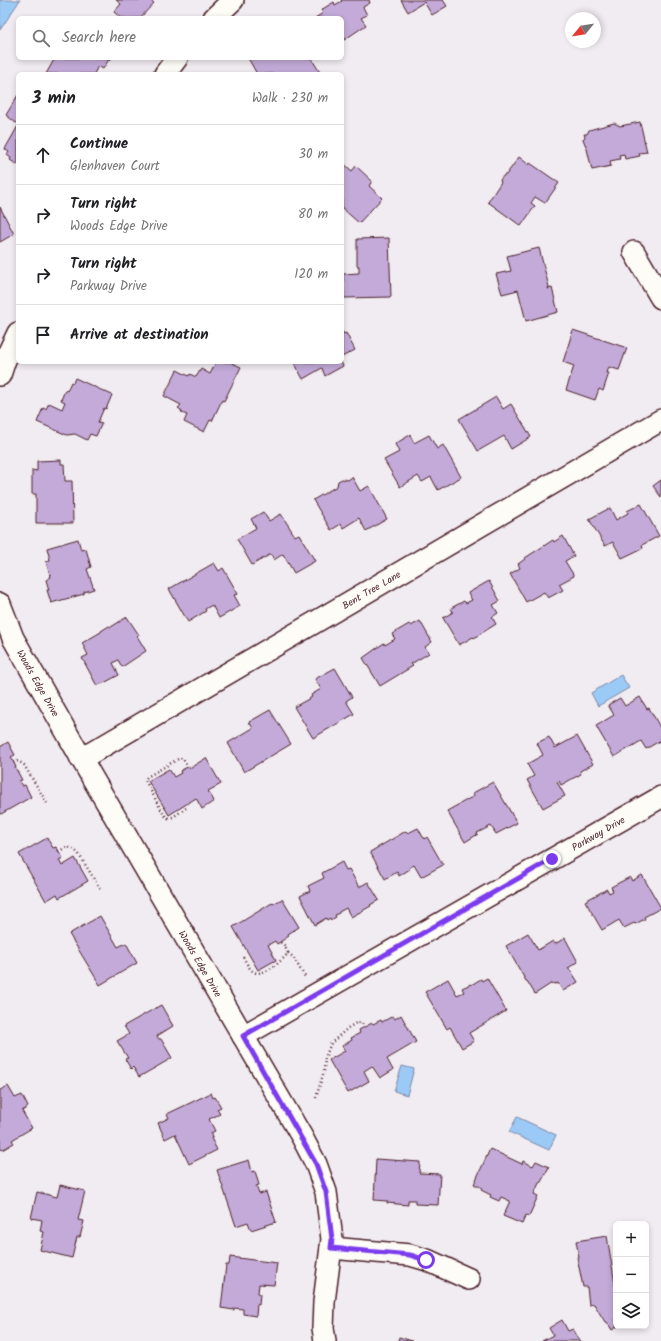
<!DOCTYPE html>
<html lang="en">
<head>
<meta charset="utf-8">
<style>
	body { margin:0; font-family:Kalam,sans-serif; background:#f6f6f6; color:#202124 }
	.controls { position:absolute; right:12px; bottom:12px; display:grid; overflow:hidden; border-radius:6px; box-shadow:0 2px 6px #0003 }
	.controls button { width:36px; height:36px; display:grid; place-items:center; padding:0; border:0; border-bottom:1px solid #e0e0e0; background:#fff; color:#202124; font:20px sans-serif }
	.compass { position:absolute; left:565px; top:12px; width:36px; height:36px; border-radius:50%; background:#fff; box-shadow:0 2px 6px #0003; rotate:240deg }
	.stop { position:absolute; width:12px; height:12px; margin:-9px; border:3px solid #7c3aed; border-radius:50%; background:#fff }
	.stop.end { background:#7c3aed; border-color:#fff; box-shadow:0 1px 4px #0008 }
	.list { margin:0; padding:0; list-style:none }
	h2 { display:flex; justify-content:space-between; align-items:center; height:52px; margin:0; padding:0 16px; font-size:17px }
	h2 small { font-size:13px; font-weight:400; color:#757577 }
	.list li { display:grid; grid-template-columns:26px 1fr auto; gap:12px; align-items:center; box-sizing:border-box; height:60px; padding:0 16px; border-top:1px solid #e0e0e0 }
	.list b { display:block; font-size:15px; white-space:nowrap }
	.list p { margin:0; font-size:13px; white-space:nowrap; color:#757577 }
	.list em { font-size:13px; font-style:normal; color:#757577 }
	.icon { flex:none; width:22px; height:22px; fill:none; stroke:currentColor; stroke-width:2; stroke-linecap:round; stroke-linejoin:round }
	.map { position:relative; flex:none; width:661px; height:1341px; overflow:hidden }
	.search { position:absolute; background:#fff; box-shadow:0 2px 6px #0003; left:16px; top:16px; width:328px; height:44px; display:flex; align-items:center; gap:10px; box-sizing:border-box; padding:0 14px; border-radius:6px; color:#757577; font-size:15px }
	.panel { position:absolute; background:#fff; box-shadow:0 2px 6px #0003; left:16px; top:72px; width:328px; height:292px; border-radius:6px }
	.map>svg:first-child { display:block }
	.water { fill:#9bcaf6; stroke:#7b86a5 }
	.building { fill:#c3aad8; stroke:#4a1f2b }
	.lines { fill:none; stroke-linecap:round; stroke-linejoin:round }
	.minor-casing { stroke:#4a1f2b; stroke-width:24 }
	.path { stroke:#4a1f2b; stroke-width:2.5; stroke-dasharray:1 3; stroke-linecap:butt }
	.minor { stroke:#fdfcf7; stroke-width:21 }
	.route { stroke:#7c3aed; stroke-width:5 }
	.labels { text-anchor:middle; stroke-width:3; stroke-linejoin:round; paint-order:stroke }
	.street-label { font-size:10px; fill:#4a1f2b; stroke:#fdfcf7 }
</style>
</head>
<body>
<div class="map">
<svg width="661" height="1341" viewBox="0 0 661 1341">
	<rect width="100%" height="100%" fill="#f1ecf1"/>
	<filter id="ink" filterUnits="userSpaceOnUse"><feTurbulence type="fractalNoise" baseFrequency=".025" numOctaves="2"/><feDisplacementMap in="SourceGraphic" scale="8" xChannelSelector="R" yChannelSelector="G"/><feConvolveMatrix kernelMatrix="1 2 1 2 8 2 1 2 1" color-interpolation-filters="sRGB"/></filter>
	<g filter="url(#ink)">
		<path class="water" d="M0,0H20L0,30Z
			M621,675L629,688L598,706L591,693Z
			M402,1066L414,1069L407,1095L394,1091Z
			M517,1117L556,1135L549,1150L509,1132Z"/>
		<path class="building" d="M116,0H150L154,3L140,18H121L114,12L121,4Z
			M341,0H369L370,3L363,7L367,15L361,18L366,25L344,40L342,39V18H315L323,13L321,10L334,2L335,5L342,1Z
			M401,0H443L447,6L432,15L424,2L408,12Z
			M55,58H112L110,60L109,59L103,69L98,66L94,74H46Z
			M248,58H311L321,74H257Z
			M18,95V122L16,123L6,115Z
			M640,122L647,152L639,153L640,156L625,159L624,154L619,155L620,159L610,161L611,166L592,170L587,149L583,139L585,137L584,134H587L589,130L614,123L620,126Z
			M18,126V165L10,160L11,158L7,155L9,152L5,149Z
			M519,157L529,165L530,163L559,183L545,203L535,197L531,203L535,206L521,226L488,202L501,182L500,180L504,175H506Z
			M342,162L352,171L356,166L372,181L369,186L382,198L359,223L342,208Z
			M0,207L14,234L0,242Z
			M389,238L391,297L344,298L343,274L359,273V266H357V239Z
			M539,248L549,287L548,288V289L552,288L558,312L526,321L518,290L502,294L496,274L511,271L507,256Z
			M573,330L627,348L619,370L609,367L607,373H609L603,391L599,389L595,400L566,390L574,366L563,362Z
			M342,331L344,334L346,333L355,350L342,357Z
			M216,362H230L241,367L224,401L222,400L212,421L210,420L204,432L184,422L187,415L182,413L181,410L178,408L181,405L164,396L177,370L189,376L190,374L196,377L201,369L210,374Z
			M294,362H341L343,366L325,376L322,368L303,379Z
			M75,378L112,395L106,409L104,408L98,422L102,423L96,436L90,434L87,440L75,434L67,435L37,422L43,408L46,409L49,403L62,409L65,402L61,400L65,390L67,391L71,382L73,383Z
			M496,397L503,409L511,404L531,437L511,449L504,436L478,451L459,419Z
			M410,435L414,443L429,435L437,449L443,445L461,477L438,490L431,477L422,482L418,476L400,487L384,460L399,452L395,444Z
			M61,460V464H64L65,481H72L73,523H36V494H32V470L37,471V461Z
			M352,477L360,491L369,486L387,519L366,531L359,518L343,528L341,524L331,530L313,500L337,486L338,481L342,479L348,480Z
			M661,480V497L653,486Z
			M641,504L659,536L642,545L643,548L622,558L613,542L605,546L589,519L610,508L616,520L628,513L627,511Z
			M263,512L269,521L281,514L295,536L299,534L315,561L294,573L283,554L274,560L271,554L252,565L237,539L256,528L251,519Z
			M563,536L574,556L565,561L574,576L559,584L563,590L548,598L544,592L526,602L510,574L520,568L518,564L525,559V558L553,540L554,542Z
			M78,539L81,550L86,549L91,567L87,569L94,589L84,592V594L51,603L47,590H49L46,580L51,577L46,562L50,560L47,548Z
			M214,563L219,571L223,568L238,594L234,595L240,606L219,618L212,605L205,609L206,611L188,622L169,589Z
			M489,581L500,601L493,605L498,613L492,617L496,624L474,638L473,637L459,645L443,618L453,612L451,608L464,601L466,603L472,600L468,593Z
			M127,617L139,635L137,636L146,651L122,667L118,660L113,663L119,675L102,684V683L97,686L82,658L88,655L82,643L101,632V631L109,626L111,627Z
			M420,621L432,642L425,647L429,653L411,664L413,666L380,686L363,658L384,643L385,645L395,639L392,634L409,624L411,626Z
			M335,668L352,697L346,701L354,714L313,738L294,707L312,697L311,695L321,689L315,679Z
			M640,697L647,709L649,708L661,729V740L646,749L641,741L614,757L596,726L614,715L608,705L620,698L625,706Z
			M270,710L291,744L244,772L228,743L253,728L249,722Z
			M577,736L593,764L580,771L581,774L561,785L559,781L557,782L565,796L543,808L527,780L534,776L527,764L543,755L537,743L549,737L555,748Z
			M8,742L15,755L11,757L16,767H15L22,780L19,781L22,786L25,785L31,797L1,814L0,812V747Z
			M206,758L221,784L208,791L214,801L202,809L196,798L169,815L148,781L169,769L174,777L181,773L180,771L189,766L190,768Z
			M493,782L517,823L496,834L491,826L477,833L478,834L465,842L447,811L474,796L473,793Z
			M418,828L424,839L427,837L443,865L421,877L414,865L409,868L410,869L399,876L397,872L385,879L370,852L406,831L408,833Z
			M47,838L53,848L56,847L63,858L59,860L62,866L75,858L88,881L59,898L57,894L46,901L19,854Z
			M342,862L346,870L349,869L359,887L368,882L379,900L370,905L371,906L351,917L346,908L339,912V913L335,915L336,917L331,920L330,918L327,920L326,918L315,925L300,896L310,891L308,886L324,878L322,873Z
			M642,875L661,908L644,917L645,919L635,924L634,923L624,928L619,920L602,930L585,901L607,889L609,893L613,891L611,887L630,877L632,881Z
			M282,899L299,927L288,934L289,936L277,944L275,941L268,945L276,960L258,970L233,927L272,903L273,904Z
			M100,916L118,947L126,943L137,963L100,985L69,934Z
			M528,933L538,950L553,941L555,944L565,938L578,962L568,968L570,971H571L578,982L563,991L558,983L555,984L552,983L535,994L527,981H526L506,946Z
			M487,978L506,1011L469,1033L474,1041L462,1048L450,1027L447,1029L425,992L448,979L457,995L464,992L462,988L471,984V985L481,979L482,981Z
			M161,1005L173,1026L157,1036L159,1039H161L172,1058L139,1077L133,1067L131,1069L125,1059L128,1058L117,1041L129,1034L124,1026Z
			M401,1015L416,1042L387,1059L393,1070L380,1078L372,1066L364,1071L369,1081L348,1093L329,1060L345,1051L342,1046L352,1040L351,1038L360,1033L359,1030L372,1023L373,1024L381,1020L382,1022L393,1016L395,1019Z
			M8,1086L15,1098L22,1095L28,1107L22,1111L32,1128L12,1140L14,1143L2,1150L0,1147V1090Z
			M211,1093L213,1098L215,1097L221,1107L217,1109L220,1114L209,1119L215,1131L211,1133L213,1137L211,1138L217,1150L189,1164L175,1134L165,1139L158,1123L169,1118L167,1114Z
			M490,1149L522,1164L523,1161L533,1166L536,1161L549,1167L541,1182L539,1183L534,1194L538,1196L529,1216L526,1215L522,1224L503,1216L510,1201L501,1197L499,1201L490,1197L491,1195L481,1190L482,1188L474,1184Z
			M376,1159L420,1162L419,1173L440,1174L438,1205L415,1204V1200H408V1205L387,1203V1201L374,1200Z
			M249,1160L252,1172L255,1171L259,1185L256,1186L259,1194L266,1192L276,1222L251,1230L248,1222L236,1226L217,1170Z
			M60,1185L85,1191L78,1220L84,1221L80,1237H77L72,1258L40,1250L44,1232L40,1231L42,1220L31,1218L37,1192L57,1197Z
			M607,1236L616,1290V1326H618L612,1330L607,1322H605L594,1304L589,1305L587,1287H583L577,1257H579L576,1241Z
			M230,1257L277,1263L274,1285L259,1284L258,1293L260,1294L259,1305L257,1304L256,1316L243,1314V1309L234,1308V1310L221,1308L226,1265H229Z
			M562,1320L568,1331L573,1329L580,1341H542L553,1335L549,1328Z
			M399,1337L412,1341H398Z"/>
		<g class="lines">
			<g class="minor-casing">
				<g id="minor">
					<path d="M214,18L233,0"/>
					<path d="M165,74L177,58"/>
					<path d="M634,252L661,298"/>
					<path d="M0,375L5,360L18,333"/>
					<path id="s1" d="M0,604L13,638L93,779L302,1137L316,1164L326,1192L332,1239L324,1302L323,1328L325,1341"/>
					<path id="s2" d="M81,759L661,420"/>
					<path id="s3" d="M243,1036L661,797"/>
					<path d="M331,1248L410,1255L427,1260L469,1279"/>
				</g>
			</g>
			<path class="path" d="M13,762L18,761L24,765L47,803
				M186,808L173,817L168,818L164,815L145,780L147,777L180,758L183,759L188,767
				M58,851L68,847L73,849L78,853L101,890
				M288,953L293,957L305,977
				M243,957C246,962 249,969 254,972C264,977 283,960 288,953L284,945L280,942
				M316,1098L324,1071L325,1058L331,1043L348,1028L356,1023H362L364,1027"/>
			<use href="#minor" class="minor"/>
		</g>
	</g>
	<g class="lines" filter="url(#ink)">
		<path class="route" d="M426,1260L410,1255L331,1248L332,1239L326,1192L316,1164L243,1036L552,859"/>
	</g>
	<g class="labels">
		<g class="street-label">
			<text dy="4" stroke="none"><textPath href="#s2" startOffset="336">Bent Tree Lane</textPath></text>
			<text dy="4" stroke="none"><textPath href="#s1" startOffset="88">Woods Edge Drive</textPath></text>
			<text dy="4" stroke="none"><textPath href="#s3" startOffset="409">Parkway Drive</textPath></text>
			<text dy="4" stroke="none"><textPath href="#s1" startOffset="412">Woods Edge Drive</textPath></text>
		</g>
	</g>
</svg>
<div class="controls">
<button>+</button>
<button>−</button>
<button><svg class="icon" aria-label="layers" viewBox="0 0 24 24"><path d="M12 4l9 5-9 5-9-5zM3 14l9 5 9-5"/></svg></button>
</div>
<svg class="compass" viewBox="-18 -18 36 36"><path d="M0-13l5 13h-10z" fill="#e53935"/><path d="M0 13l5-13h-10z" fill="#757577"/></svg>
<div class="stop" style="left:426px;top:1260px"></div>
<div class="stop end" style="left:552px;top:859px"></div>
<div class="search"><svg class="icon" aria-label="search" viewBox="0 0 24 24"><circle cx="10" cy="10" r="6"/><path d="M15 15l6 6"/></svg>Search here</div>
<section class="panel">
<h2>3 min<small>Walk · 230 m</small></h2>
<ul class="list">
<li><svg class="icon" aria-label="ahead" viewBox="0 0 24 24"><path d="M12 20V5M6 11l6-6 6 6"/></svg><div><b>Continue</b><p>Glenhaven Court</p></div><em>30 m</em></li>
<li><svg class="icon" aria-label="right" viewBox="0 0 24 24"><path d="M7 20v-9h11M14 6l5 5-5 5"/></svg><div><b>Turn right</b><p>Woods Edge Drive</p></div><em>80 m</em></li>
<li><svg class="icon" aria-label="right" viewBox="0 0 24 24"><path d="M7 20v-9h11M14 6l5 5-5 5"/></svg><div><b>Turn right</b><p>Parkway Drive</p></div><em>120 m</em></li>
<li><svg class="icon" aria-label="arrive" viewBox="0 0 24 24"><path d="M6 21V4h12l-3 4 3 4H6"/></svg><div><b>Arrive at destination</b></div></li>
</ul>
</section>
</div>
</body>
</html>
